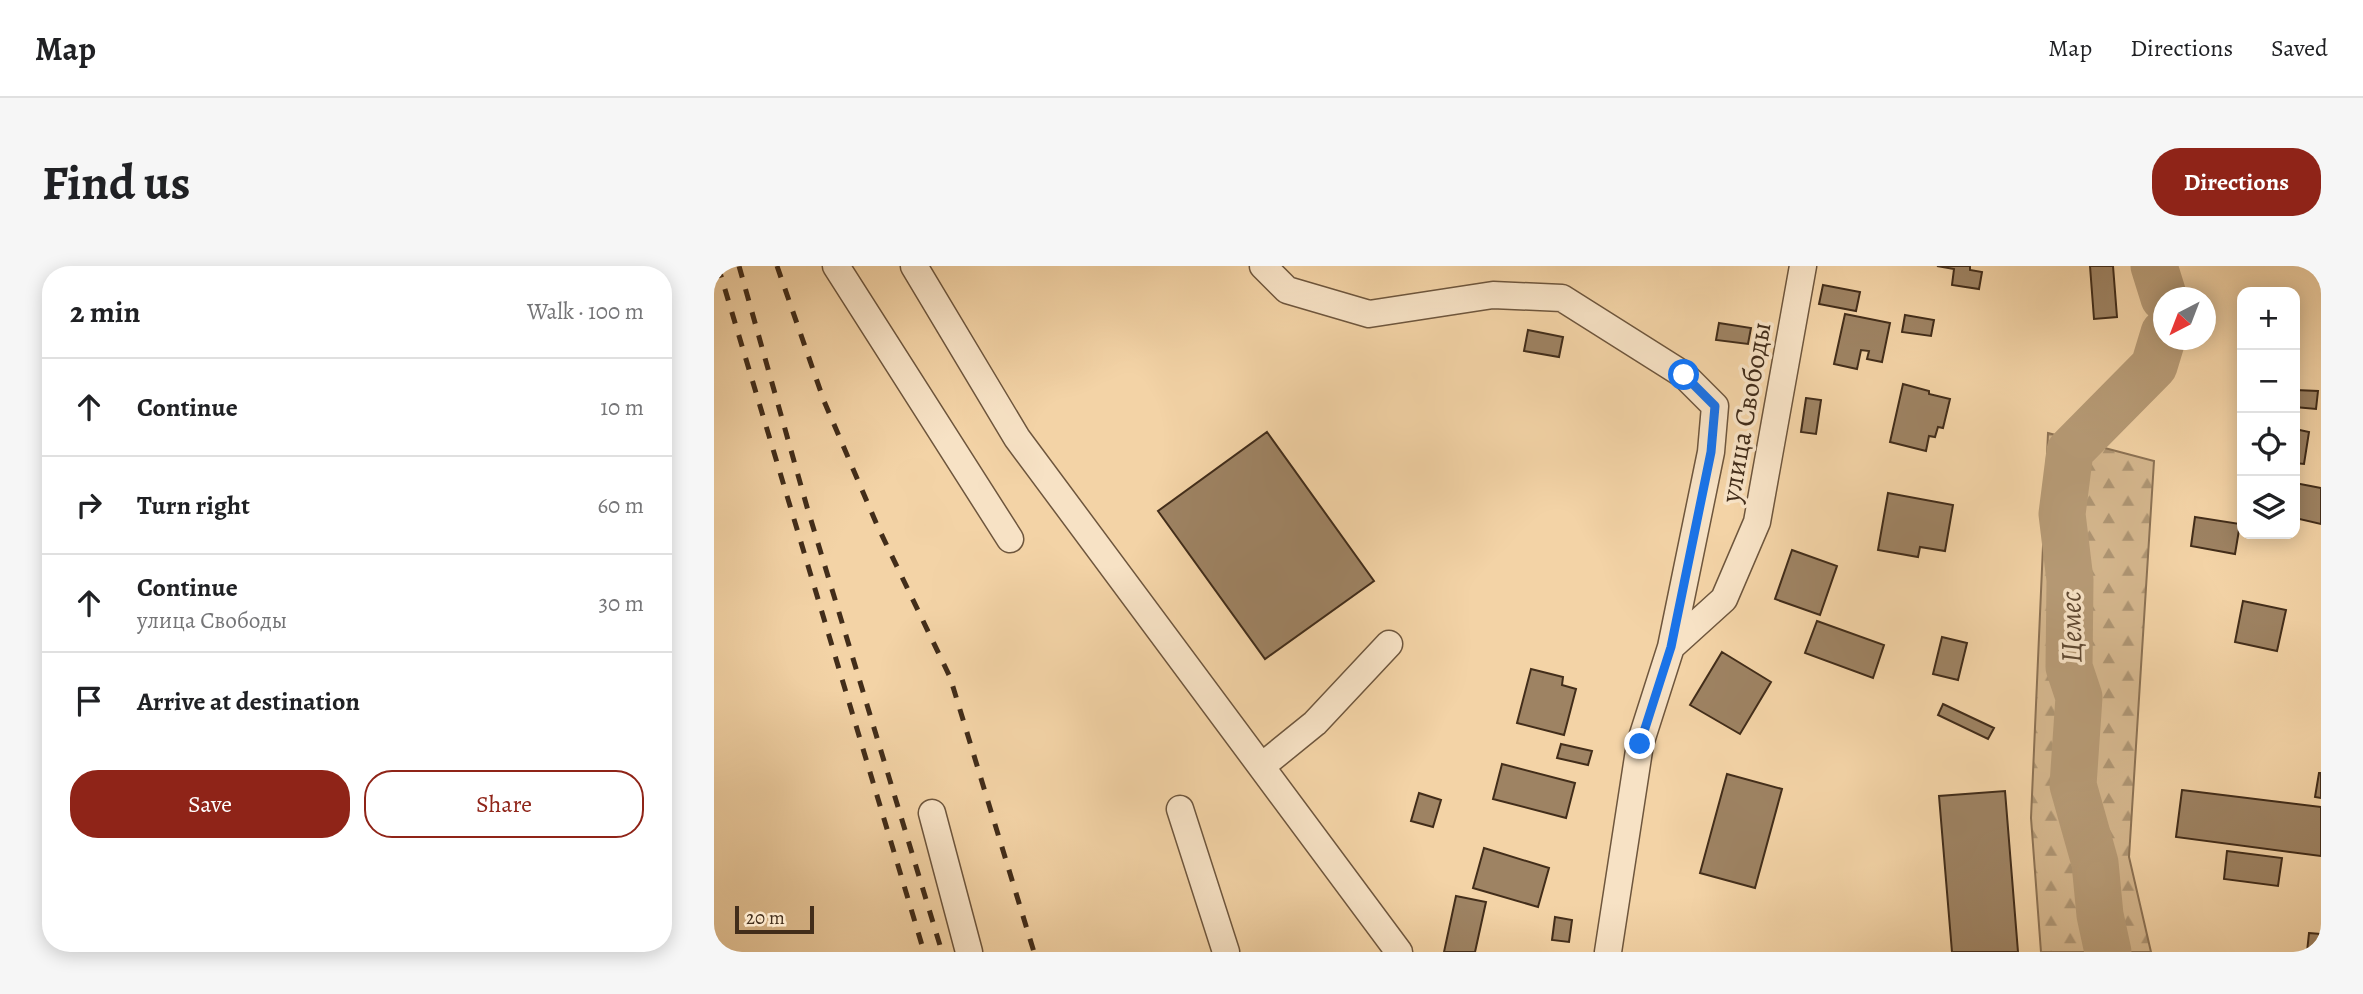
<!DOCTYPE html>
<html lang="en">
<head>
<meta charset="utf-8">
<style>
	body { margin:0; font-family:Alegreya,serif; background:#f6f6f6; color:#202124 }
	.controls { position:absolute; right:21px; top:21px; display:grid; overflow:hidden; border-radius:14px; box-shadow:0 4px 18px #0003 }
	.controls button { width:63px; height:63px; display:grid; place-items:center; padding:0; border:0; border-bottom:2px solid #e0e0e0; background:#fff; color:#202124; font:35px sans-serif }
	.compass { position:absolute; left:1439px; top:21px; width:63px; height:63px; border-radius:50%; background:#fff; box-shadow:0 4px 18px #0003; rotate:222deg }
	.scale { position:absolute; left:21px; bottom:18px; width:79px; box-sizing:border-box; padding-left:7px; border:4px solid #422d1a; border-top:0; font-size:19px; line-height:24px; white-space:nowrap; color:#422d1a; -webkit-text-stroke:5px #f7e2c5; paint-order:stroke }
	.stop { position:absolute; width:21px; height:21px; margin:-16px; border:5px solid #1a73e8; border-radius:50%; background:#fff }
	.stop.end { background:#1a73e8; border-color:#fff; box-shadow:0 2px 7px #0008 }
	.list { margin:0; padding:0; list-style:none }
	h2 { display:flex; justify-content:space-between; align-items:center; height:91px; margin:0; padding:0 28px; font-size:30px }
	h2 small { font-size:23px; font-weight:400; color:#757577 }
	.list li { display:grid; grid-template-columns:46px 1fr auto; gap:21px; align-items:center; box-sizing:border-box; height:98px; padding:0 28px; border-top:2px solid #e0e0e0 }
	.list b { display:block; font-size:26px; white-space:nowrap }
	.list p { margin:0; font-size:23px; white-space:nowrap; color:#757577 }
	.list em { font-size:23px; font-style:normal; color:#757577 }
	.actions { display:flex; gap:14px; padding:21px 28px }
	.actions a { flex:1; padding:16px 0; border:2px solid #8f2418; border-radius:28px; text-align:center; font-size:24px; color:#8f2418 }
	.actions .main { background:#8f2418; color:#fff }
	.icon { flex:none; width:38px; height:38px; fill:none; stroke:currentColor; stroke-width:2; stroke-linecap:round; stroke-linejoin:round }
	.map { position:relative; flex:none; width:1607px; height:686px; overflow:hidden; border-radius:28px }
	header { display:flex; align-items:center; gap:42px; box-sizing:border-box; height:98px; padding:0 35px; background:#fff; border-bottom:2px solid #e0e0e0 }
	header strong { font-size:33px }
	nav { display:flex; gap:38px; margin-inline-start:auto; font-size:24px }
	.intro { display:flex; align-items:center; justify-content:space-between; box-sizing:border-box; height:168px; padding:0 42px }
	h1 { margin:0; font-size:49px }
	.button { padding:18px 32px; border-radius:28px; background:#8f2418; color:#fff; font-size:24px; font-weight:700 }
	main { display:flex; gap:42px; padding:0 42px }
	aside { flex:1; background:#fff; border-radius:28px; box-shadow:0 4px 18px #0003 }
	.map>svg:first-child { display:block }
	.forest { fill:url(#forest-firs); stroke:#8c7254; stroke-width:2 }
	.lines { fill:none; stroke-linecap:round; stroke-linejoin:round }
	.river { stroke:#b79b76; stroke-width:47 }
	.building { fill:#9e8363; stroke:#422d1a; stroke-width:2 }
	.minor-casing { stroke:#6e563d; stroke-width:29 }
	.minor { stroke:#f7e2c5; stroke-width:26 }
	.rail { stroke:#422d1a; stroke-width:5; stroke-dasharray:12 12; stroke-linecap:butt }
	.route { stroke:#1a73e8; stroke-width:9 }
	.labels { text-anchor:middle; stroke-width:7; stroke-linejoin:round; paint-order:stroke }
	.street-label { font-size:28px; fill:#422d1a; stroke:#f7e2c5 }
	.water-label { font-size:30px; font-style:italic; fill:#5f4831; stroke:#f7e2c5 }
</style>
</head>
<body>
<header>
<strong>Map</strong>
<nav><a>Map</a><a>Directions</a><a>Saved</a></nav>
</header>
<div class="intro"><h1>Find us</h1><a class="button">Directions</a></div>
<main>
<aside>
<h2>2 min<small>Walk · 100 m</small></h2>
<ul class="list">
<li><svg class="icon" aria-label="ahead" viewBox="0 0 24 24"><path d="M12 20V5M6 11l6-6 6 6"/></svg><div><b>Continue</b></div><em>10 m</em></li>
<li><svg class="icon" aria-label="right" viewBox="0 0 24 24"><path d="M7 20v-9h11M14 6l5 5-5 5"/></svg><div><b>Turn right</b></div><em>60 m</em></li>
<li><svg class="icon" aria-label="ahead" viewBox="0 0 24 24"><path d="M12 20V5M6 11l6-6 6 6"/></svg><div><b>Continue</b><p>улица Свободы</p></div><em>30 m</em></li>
<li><svg class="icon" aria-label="arrive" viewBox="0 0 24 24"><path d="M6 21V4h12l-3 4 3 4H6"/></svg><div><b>Arrive at destination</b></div></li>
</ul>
<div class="actions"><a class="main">Save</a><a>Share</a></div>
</aside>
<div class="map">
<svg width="1607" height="686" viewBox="0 0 1607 686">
	<defs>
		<pattern id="forest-firs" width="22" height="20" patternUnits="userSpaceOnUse" patternTransform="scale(1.75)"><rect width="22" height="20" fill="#d5b78e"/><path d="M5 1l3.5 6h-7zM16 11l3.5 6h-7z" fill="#ae9573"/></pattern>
	</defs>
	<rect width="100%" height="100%" fill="#f3d3a6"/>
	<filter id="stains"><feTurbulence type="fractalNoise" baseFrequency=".00286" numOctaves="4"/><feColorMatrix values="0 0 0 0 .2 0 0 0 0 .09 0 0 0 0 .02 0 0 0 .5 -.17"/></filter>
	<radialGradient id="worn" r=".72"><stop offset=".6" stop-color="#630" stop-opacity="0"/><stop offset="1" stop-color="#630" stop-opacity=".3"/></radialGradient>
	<path class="forest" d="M1334,167L1440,195L1415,591L1437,686H1327L1317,552Z"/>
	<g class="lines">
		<path class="river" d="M1440,0L1450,32
			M1394,686L1386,649L1381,597L1359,519L1365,431L1355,401L1356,314L1348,248L1356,185L1440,100L1450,67"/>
	</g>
	<path class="building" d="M1223,0H1256V4L1268,6L1265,23L1238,19L1240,3Z
		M1376,0H1399L1403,51L1380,53Z
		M1109,19L1146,26L1142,45L1105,38Z
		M1131,48L1176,57L1168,96L1153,93L1155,85L1147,84L1143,103L1120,98Z
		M1191,49L1220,54L1217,70L1188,66Z
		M1005,57L1037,62L1034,78L1002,74Z
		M814,64L849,71L845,91L810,85Z
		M1189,118L1215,125V128L1236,133L1229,162L1224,161L1221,171L1215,170L1212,185L1176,176Z
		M1581,124L1604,125L1602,143L1581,141Z
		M1092,132L1107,134L1102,168L1087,166Z
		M1581,163L1595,166L1590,198L1581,197Z
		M553,166L660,315L551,393L444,245Z
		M1581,217L1607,222V258L1581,252Z
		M1174,227L1239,239L1231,285L1206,281L1204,291L1164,284Z
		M1481,251L1526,258L1521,288L1477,280Z
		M1078,284L1123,300L1106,349L1061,333Z
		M1529,335L1572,344L1563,385L1521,376Z
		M1103,355L1170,379L1159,412L1091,387Z
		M1228,371L1253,377L1244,414L1219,408Z
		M1008,386L1057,416L1026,468L976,439Z
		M817,403L849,411L848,419L862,423L850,469L803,457Z
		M1229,438L1280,462L1274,473L1224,449Z
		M847,478L878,485L874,499L843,492Z
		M788,498L861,517L852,552L779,533Z
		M1605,507H1607V532L1601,531Z
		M1013,508L1068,523L1041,622L986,607Z
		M1468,524L1607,541V590L1462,571Z
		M1291,525L1304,686H1238L1225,530Z
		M705,527L727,534L719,561L697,555Z
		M770,582L835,602L824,641L759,622Z
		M1513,585L1568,592L1564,620L1510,613Z
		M742,630L772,636L761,686H730Z
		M841,651L858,654L855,676L838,674Z
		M1595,667L1607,668V686H1593Z"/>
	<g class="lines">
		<g class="minor-casing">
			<path id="minor" d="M122,0L296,273
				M200,0L303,172L685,686
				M549,0L573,24L655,48L779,29L848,32L970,109L1001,140L997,186L957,381
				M548,500L601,457L675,378
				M466,543L512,686
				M218,547L255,686
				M894,686L926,478L957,381L1010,333L1043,256L1089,0"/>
		</g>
		<use href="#minor" class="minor"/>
		<path class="rail" d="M4,0L210,686
			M25,0L93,241L228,686
			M63,0L110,135L163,259L236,411L320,686"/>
	</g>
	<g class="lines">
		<path class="route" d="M926,478L957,381L997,186L1001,140L970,109"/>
	</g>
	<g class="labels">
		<g class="street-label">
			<text transform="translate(1031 146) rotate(-80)" y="10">улица Свободы</text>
		</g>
		<g class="water-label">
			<text transform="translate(1357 361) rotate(-91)" y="10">Цемес</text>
		</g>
	</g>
	<rect width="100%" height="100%" filter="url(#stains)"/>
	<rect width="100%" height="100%" fill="url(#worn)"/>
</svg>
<div class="controls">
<button>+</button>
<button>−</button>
<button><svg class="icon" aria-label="locate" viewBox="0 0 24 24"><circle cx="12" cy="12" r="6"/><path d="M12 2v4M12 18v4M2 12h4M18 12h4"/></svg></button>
<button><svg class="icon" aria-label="layers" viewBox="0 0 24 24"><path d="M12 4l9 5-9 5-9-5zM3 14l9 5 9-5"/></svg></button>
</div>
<svg class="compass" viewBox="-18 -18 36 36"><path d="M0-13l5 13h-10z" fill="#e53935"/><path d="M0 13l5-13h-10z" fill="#757577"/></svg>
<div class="scale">20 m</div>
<div class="stop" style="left:970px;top:109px"></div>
<div class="stop end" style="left:926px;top:478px"></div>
</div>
</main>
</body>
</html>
